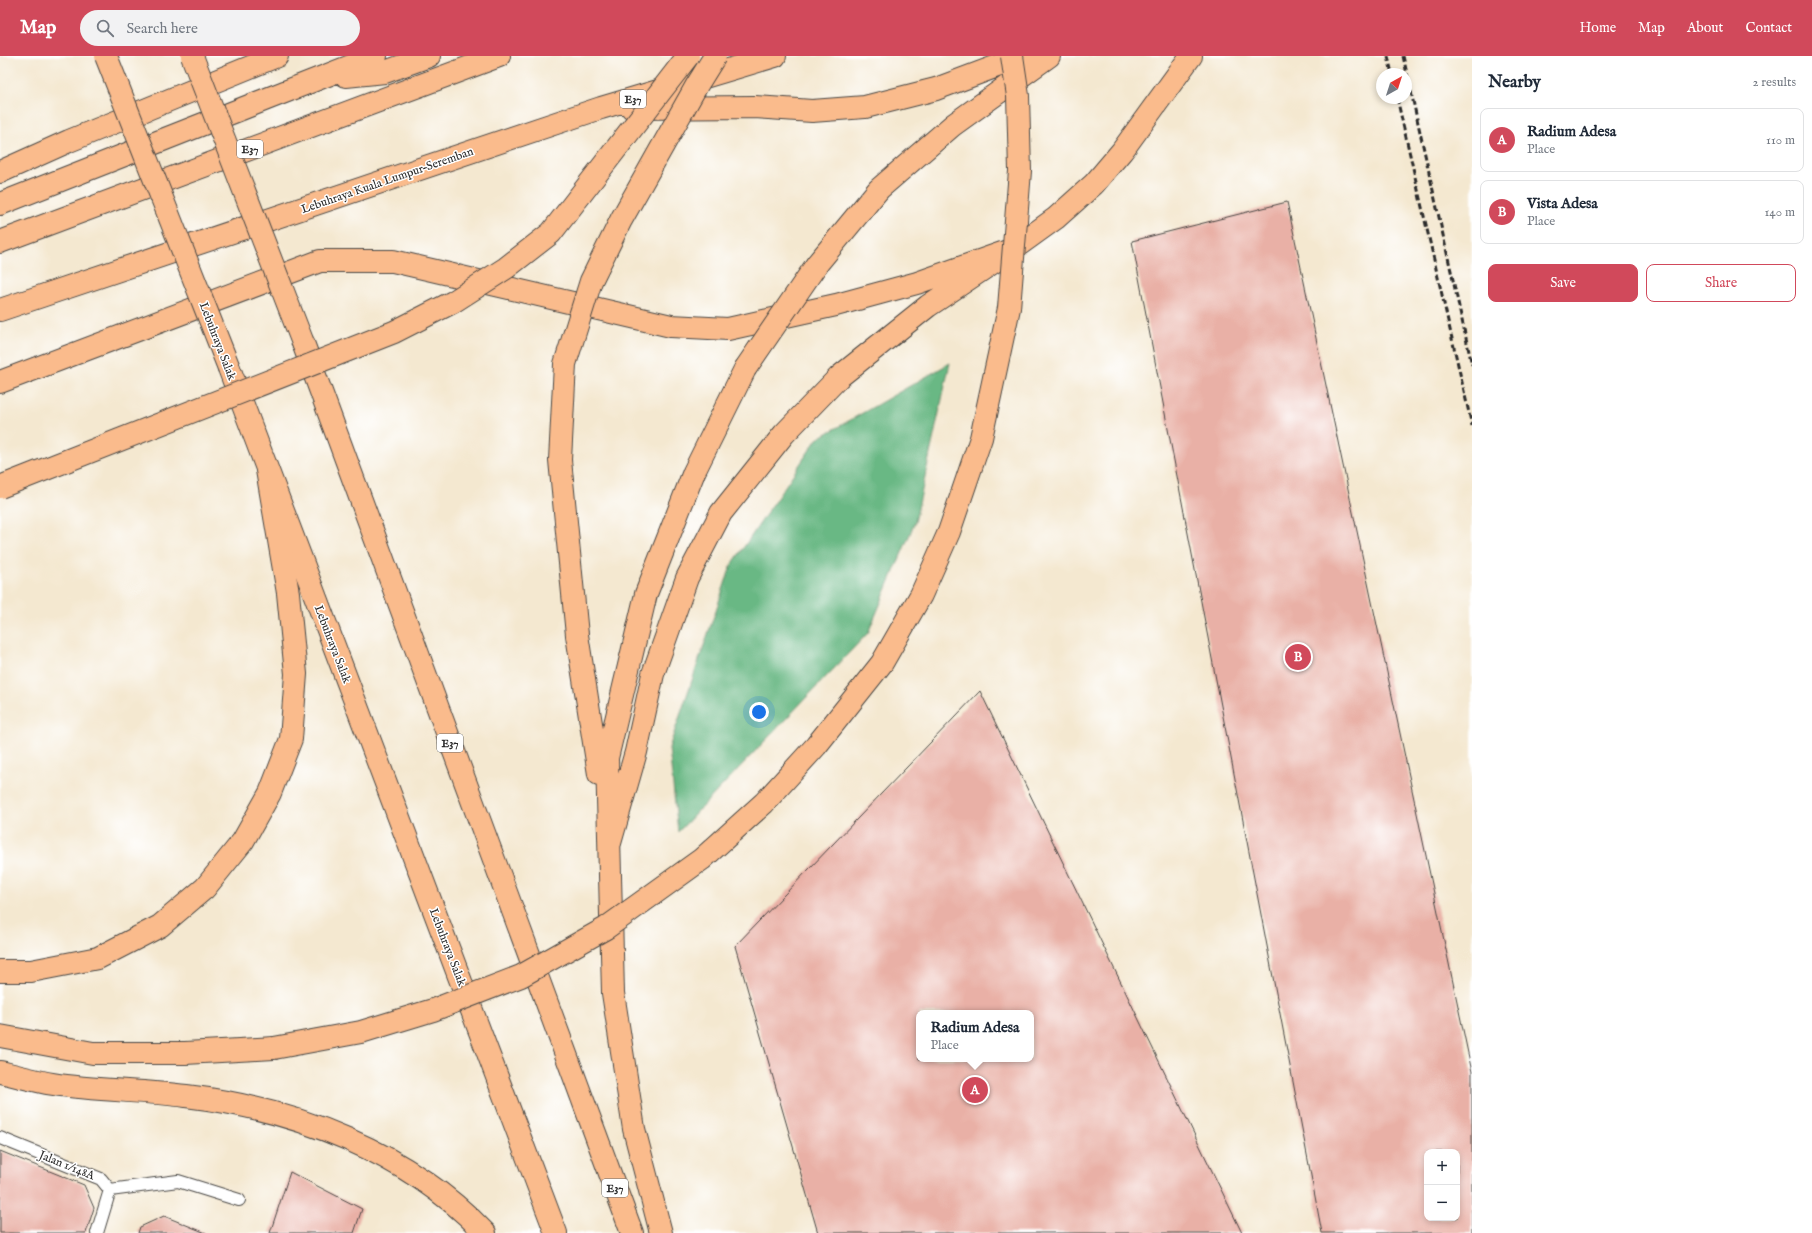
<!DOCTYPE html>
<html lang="en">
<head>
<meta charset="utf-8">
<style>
	body { margin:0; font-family:"IM FELL English",serif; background:#f2f2f3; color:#1f2937 }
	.controls { position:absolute; right:12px; bottom:12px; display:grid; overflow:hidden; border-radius:8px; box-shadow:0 2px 6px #0003 }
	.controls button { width:36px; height:36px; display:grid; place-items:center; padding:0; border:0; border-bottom:1px solid #e0e1e3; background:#fff; color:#1f2937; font:20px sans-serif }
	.compass { position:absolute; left:1376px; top:12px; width:36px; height:36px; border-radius:50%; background:#fff; box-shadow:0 2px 6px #0003; rotate:39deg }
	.you { position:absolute; left:759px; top:656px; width:14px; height:14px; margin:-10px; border:3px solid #fff; border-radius:50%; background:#1a73e8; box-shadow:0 0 0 6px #1a73e833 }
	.badge { display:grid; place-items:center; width:26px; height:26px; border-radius:50%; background:#d1495b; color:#fff; font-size:13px; font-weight:700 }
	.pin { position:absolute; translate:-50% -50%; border:2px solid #fff; box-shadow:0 1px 4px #0006 }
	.popup { position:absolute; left:916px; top:954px; width:118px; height:52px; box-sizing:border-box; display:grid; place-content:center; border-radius:8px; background:#fff; filter:drop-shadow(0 1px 3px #0005); font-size:13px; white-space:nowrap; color:#747a83 }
	.popup b { font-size:15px; color:#1f2937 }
	.popup::after { content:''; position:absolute; left:50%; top:100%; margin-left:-8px; border:8px solid transparent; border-top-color:#fff }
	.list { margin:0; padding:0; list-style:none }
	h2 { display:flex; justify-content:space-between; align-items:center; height:52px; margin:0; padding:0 16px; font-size:17px }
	h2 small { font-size:13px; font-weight:400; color:#747a83 }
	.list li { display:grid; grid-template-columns:26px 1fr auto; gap:12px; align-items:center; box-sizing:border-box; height:64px; margin:0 8px 8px; padding:0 8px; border:1px solid #e0e1e3; border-radius:8px }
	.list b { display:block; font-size:15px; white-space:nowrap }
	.list p { margin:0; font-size:13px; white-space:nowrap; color:#747a83 }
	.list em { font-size:13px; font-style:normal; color:#747a83 }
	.actions { display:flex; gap:8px; padding:12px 16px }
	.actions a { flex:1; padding:9px 0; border:1px solid #d1495b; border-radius:8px; text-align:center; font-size:14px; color:#d1495b }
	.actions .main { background:#d1495b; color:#fff }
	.icon { flex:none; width:22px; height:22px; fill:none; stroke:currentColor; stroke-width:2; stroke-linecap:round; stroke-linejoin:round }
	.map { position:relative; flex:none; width:1472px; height:1177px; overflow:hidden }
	header { display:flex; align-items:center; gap:24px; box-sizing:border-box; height:56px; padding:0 20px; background:#d1495b; color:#fff }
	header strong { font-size:19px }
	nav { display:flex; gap:22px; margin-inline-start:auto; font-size:14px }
	.search { width:280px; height:36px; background:#f2f2f3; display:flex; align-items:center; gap:10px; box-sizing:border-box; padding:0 14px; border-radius:22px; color:#747a83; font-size:15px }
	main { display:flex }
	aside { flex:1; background:#fff }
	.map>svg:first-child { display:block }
	.forest { fill:#69b884; stroke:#4a7258 }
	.building { fill:#e9b0a6; fill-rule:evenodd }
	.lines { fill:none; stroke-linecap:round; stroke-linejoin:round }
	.service-casing { stroke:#494744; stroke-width:14 }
	.trunk-casing { stroke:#494744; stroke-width:24 }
	.motorway-casing { stroke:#494744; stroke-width:24 }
	.service { stroke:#fff; stroke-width:12 }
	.trunk { stroke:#fabb8c; stroke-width:22 }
	.motorway { stroke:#fabb8c; stroke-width:22 }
	.rail { stroke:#2b2b2b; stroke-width:3; stroke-dasharray:6 3; stroke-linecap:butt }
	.trunk-bridge-casing { stroke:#494744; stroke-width:24; stroke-linecap:butt }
	.motorway-bridge-casing { stroke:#494744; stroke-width:24; stroke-linecap:butt }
	.trunk-bridge { stroke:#fabb8c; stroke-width:22 }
	.motorway-bridge { stroke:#fabb8c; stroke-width:22 }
	.labels { text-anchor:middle; stroke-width:3; stroke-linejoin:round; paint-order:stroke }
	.shield { fill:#fff; stroke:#6b6b6b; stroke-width:1 }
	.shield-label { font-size:11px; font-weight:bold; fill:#2b2b2b }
	.street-label { font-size:12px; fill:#2b2b2b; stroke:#fff }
</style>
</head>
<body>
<header>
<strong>Map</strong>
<div class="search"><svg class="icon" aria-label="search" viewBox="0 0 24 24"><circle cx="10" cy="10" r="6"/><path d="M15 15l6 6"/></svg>Search here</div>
<nav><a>Home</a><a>Map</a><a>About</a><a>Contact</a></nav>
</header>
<main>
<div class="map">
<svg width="1472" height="1177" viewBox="0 0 1472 1177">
	<rect width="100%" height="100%" fill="#fff"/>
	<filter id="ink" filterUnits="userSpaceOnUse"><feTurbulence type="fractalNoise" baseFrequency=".025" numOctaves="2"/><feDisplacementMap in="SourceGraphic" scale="8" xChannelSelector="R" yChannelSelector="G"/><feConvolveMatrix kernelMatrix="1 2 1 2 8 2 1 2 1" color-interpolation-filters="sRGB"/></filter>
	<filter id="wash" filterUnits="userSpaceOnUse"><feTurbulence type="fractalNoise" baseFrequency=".012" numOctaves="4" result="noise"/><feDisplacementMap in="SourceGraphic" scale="16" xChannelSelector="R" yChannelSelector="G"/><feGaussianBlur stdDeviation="0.9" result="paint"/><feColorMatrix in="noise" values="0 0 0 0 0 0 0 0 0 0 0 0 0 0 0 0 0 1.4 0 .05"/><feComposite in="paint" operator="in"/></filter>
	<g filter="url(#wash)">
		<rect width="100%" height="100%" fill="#f4e8d0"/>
		<path class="forest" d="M950,307L915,466L868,577L678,776L669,692L731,510L817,383Z"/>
		<g id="blocks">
			<path class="building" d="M1287,146L1472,1016V1177H1322L1132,185ZM1427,1096H1457V1162H1427Z
				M980,635L1242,1177H818L735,890ZM919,957H1031V1003H919Z
				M0,1095L84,1129L94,1152L86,1177H0Z
				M290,1116L362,1153L354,1177H270Z
				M164,1160L206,1177H138L140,1171Z"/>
		</g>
	</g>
	<g filter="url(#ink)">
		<use href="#blocks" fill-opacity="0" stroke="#494744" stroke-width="1"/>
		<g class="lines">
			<g class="service-casing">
				<path id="service" d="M0,1082L101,1123L110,1134L97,1177
					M110,1134L178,1125L239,1144"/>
			</g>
			<g class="trunk-casing">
				<path id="trunk" d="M303,287L632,1177
					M229,312L556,1177"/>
			</g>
			<g class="motorway-casing">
				<path id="motorway" d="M346,20L385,16L429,0
					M632,52L755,51L812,55L865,51L936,33L1024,0
					M0,116L69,85L277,0
					M0,148L376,0
					M0,186L499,0
					M817,208L879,133L953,69L1049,0
					M0,254L601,52L775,0
					M0,326L320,205H393L671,270L728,273L836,249L917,227L1013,193
					M577,579L599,718
					M610,787L636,696L653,618L687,522L721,457L784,378L839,321L928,250L1013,193L1056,162L1094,128L1122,95L1191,0
					M0,915H31L98,902L160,870L205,832L243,785L270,737L291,683L296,618L288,537L267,414
					M0,980L93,997H185L274,992
					M0,1016C18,1020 35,1025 53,1028C97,1035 142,1034 186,1040C295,1053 408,1096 485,1177
					M661,1177L634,1073L613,937L607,702L646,538L694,416L745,313"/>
			</g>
			<use href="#service" class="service"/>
			<use href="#trunk" class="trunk"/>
			<use href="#motorway" class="motorway"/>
			<path class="rail" d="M1388,0L1392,18
				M1403,0L1472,309
				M1397,42L1472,370"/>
			<g class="trunk-bridge-casing">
				<path id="trunk-bridge" d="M106,0L229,312
					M192,0L303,287"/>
			</g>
			<g class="motorway-bridge-casing">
				<path id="motorway-bridge" d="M745,313L817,208
					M0,431L394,276L453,246L506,212L551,177L688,0
					M577,579L560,404L565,308L591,225L621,164L697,29L715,0
					M274,992L361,976L433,954L521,920L606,872L702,803L764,747L816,690L882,607L921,539L949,476L981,382L1009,252L1020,115L1018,40L1012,0"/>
			</g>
			<use href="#trunk-bridge" class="trunk-bridge"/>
			<use href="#motorway-bridge" class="motorway-bridge"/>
		</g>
	</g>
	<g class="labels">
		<g class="shield">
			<rect x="620" y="34" width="26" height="18" rx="3"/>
			<rect x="237" y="84" width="26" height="18" rx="3"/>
			<rect x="437" y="678" width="26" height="18" rx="3"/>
			<rect x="602" y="1123" width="26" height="18" rx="3"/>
		</g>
		<g class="shield-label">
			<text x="633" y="47">E37</text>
			<text x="250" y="97">E37</text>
			<text x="450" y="691">E37</text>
			<text x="615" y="1136">E37</text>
		</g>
		<g class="street-label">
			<text transform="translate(387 124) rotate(-19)" y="4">Lebuhraya Kuala Lumpur–Seremban</text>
			<text transform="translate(218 285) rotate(69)" y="4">Lebuhraya Salak</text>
			<text transform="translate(333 588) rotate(69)" y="4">Lebuhraya Salak</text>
			<text transform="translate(448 891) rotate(69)" y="4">Lebuhraya Salak</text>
			<text transform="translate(67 1109) rotate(22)" y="4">Jalan 1/148A</text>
		</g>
	</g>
</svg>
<div class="controls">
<button>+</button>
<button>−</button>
</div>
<svg class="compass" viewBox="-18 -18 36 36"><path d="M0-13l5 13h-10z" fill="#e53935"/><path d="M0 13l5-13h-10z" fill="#747a83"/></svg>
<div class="you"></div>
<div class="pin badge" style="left:975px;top:1034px">A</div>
<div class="popup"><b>Radium Adesa</b>Place</div>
<div class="pin badge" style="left:1298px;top:601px">B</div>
</div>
<aside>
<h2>Nearby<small>2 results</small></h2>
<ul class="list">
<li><span class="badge">A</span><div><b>Radium Adesa</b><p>Place</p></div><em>110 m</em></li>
<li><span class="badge">B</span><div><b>Vista Adesa</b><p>Place</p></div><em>140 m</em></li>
</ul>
<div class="actions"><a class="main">Save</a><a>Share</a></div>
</aside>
</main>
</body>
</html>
